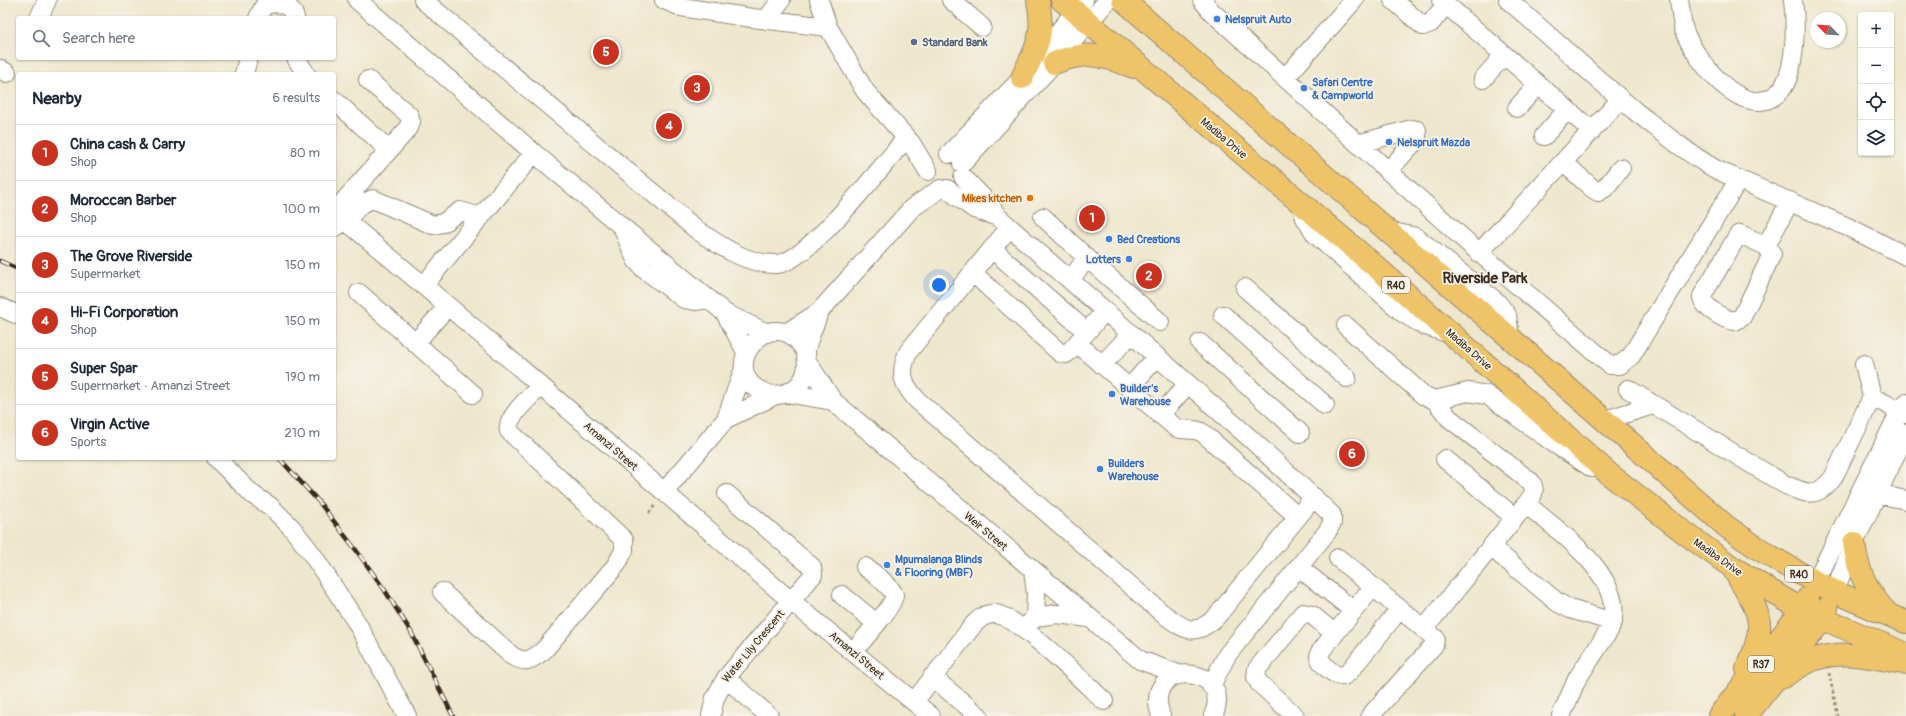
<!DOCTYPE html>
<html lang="en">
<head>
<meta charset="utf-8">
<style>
	body { margin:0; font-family:Pangolin,sans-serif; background:#f2f2f3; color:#1f2937 }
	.controls { position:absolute; right:12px; top:12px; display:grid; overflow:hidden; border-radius:4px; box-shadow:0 1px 3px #0004 }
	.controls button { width:36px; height:36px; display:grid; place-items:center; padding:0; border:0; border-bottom:1px solid #e0e1e3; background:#fff; color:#1f2937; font:20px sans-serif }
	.compass { position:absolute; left:1810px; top:12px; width:36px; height:36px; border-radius:50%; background:#fff; box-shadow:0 1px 3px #0004; rotate:295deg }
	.you { position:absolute; left:939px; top:285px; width:14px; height:14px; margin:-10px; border:3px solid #fff; border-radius:50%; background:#1a73e8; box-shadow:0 0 0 6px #1a73e833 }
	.badge { display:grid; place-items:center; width:26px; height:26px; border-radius:50%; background:#c8321e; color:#fff; font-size:13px; font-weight:700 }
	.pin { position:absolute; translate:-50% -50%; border:2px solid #fff; box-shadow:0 1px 4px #0006 }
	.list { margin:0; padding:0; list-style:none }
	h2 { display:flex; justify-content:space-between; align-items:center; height:52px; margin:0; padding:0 16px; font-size:17px }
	h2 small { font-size:13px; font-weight:400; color:#747a83 }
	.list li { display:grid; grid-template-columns:26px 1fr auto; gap:12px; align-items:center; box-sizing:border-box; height:56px; padding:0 16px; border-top:1px solid #e0e1e3 }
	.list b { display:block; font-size:15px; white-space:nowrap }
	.list p { margin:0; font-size:13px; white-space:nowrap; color:#747a83 }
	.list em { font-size:13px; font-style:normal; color:#747a83 }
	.icon { flex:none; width:22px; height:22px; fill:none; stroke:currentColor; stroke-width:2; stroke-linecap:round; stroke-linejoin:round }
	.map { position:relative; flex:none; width:1906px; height:716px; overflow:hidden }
	.search { position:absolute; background:#fff; box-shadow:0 1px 3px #0004; left:16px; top:16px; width:320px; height:44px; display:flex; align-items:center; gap:10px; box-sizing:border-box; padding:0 14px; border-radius:4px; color:#747a83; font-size:15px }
	.panel { position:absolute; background:#fff; box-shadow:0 1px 3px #0004; left:16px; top:72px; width:320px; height:388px; border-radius:4px }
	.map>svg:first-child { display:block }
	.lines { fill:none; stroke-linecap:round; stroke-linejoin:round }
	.minor-casing { stroke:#948876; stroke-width:20 }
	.major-casing { stroke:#948876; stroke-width:24 }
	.path { stroke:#948876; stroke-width:2.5; stroke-dasharray:3 3; stroke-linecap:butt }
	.minor { stroke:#fff; stroke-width:18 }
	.major { stroke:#efc469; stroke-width:22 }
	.rail-casing { stroke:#3b2a1e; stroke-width:4.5 }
	.rail { stroke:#f7f3e8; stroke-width:3; stroke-dasharray:9; stroke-linecap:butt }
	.shop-dot { fill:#3f7fe0; stroke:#f7f3e8; stroke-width:1.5 }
	.service-dot { fill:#5c6f8a; stroke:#f7f3e8; stroke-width:1.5 }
	.food-dot { fill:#e8710a; stroke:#f7f3e8; stroke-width:1.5 }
	.labels { text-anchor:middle; stroke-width:3.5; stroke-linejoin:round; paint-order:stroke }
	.shield { fill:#f7f3e8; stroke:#73665b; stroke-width:1 }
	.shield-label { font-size:10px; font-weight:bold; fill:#3b2a1e }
	.shop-label { font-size:11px; font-weight:bold; fill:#366cbe; stroke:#f7f3e8; text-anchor:start }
	.service-label { font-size:11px; font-weight:bold; fill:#4e5e75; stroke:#f7f3e8; text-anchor:start }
	.street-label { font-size:11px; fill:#3b2a1e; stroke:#f7f3e8 }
	.food-label { font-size:11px; font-weight:bold; fill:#c56008; stroke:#f7f3e8; text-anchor:end }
	.district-label { font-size:15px; font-weight:bold; fill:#3b2a1e; stroke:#f7f3e8 }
</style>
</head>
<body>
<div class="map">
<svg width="1906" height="716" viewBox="0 0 1906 716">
	<rect width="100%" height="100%" fill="#f7f3e8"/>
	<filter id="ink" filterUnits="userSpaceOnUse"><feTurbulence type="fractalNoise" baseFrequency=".025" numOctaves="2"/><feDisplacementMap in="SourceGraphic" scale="8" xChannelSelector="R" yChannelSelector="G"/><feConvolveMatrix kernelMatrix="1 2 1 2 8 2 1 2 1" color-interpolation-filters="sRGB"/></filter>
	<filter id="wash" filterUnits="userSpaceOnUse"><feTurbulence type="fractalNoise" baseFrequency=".012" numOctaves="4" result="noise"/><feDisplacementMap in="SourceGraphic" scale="16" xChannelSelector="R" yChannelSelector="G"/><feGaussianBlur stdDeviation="0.9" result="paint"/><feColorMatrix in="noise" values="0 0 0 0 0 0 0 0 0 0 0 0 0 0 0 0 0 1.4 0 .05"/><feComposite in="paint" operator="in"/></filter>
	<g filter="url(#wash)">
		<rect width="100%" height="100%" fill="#eee7cd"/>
	</g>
	<g filter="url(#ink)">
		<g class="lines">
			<g class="minor-casing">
				<path id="minor" d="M357,0L534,153L725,313L767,333
					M423,0L697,230C720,246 748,265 777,264C807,263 884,164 906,138
					M664,0L681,7L752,18L828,27
					M819,0L828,27L865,91L911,143L928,171
					M951,0L982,27
					M1202,0L1212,12L1467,242L1610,365H1620L1631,356L1739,179
					M1393,0L1423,26L1431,23L1446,4
					M1441,0L1592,131
					M1508,0C1551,37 1592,75 1635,111C1662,132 1687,153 1717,170L1850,228L1906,256
					M1679,0C1681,10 1681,21 1684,30C1694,59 1743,122 1777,94C1797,78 1796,23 1793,0
					M39,18L47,0
					M258,18L264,6C275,0 292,4 295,18
					M766,20L781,0
					M296,58L306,74
					M0,69L7,73
					M244,74L248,58
					M1285,78L1354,0
					M1483,79L1504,55
					M334,100L389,150
					M1517,108L1538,85
					M1544,136L1567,110
					M1358,144L1412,129L1417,130V139L1388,171
					M949,154L1022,78L1084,0
					M1563,162L1593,189L1598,192L1605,188L1621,168
					M962,164L1054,63L1108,0
					M963,177L990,205L998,217L1252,440L1332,515V523L1327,532L1227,655L1211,686
					M947,189L974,209L998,217
					M1301,203L1305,218L1316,235L1403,313L1423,325L1450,334
					M334,211L448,306L791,601L931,716
					M335,211L406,131L411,122L409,115L368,80
					M1043,217L1087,258L1070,280
					M334,228L346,221L361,204L373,199L433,225L443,223L460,211L481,217
					M1009,228L908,352C899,374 902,383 917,400L1162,613C1185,630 1194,638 1216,617L1314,497
					M623,229L636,260L644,269L684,299L695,301L709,299
					M1388,231L1416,237L1497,302L1507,315L1510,338
					M1740,234L1766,246L1772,254L1742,317L1735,321C1724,320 1702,307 1702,296L1738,235Z
					M1766,246L1790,201
					M992,249L1087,332
					M1479,253L1621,99
					M1087,258L1160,322
					M973,273L1060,353L1066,354L1071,350L1105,311
					M424,285L534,153
					M1245,288L1347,378
					M359,293L473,394
					M0,307L18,315
					M725,313L746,352
					M1223,315L1325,405
					M1346,326L1423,395L1435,400L1468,392L1487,395L1555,444L1592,468
					M786,333L819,312L912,208L940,189
					M415,343L448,306
					M1077,343L1175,427C1184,432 1193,427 1203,433L1298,517
					M1200,343L1300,433
					M806,353C775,294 712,370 763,392C780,400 802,390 806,371C808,364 806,359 806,353C806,342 816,323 819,312
					M808,363L833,401L1140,660L1178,674
					M1102,365L1131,334
					M1129,388L1157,357
					M1628,389L1784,484C1806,494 1816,499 1833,478L1872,397L1864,364
					M786,393L833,401
					M1872,397L1906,414
					M1160,415L1188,384
					M726,419L776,395
					M1605,420L1653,405
					M216,458L253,495L270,506L292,528L312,554L357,623L407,716
					M1445,459L1515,518
					M664,492L726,419L744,368
					M1877,494L1906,500
					M1526,504C1558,531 1630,579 1610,629L1577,679L1561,716
					M1491,547L1557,602L1570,609L1613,622
					M1338,558L1435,638L1434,645L1370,716
					M1298,567L1353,610
					M1815,583L1900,411L1906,403
					M1372,588L1320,652L1319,657C1322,665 1335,677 1344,676L1349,672L1399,610
					M442,592L512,656C527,664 531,660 544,650L617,564L624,550V540L509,431C505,418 532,395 541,386
					M1834,592L1854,543L1906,433
					M842,595L876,623
					M1035,617L1057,614L1089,618
					M1025,629L1035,617L1036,594L1033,570
					M1424,629L1526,504C1532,497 1537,491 1531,482L1449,418L1435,400
					M853,652C861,642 895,605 894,595C892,587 872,572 865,567
					M932,677L979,716
					M726,678L769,716
					M914,702L974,624C980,618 986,613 995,614C1016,615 1085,683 1104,701
					M711,716L715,698L726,678L813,575L812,567L727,494
					M1161,716C1140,657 1237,664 1213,716
					M1295,716L1259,683L1256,677L1257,669L1303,613L1312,615L1334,633"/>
			</g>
			<g class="major-casing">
				<path id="major" d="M1062,0L1375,266L1609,474L1685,533L1732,567L1802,610L1906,654
					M1123,0L1727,527C1785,569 1839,596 1906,622
					M1054,63C1088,50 1101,55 1134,67
					M1022,78C1037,46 1045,36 1038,0
					M1854,543C1857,571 1868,594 1888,614
					M1734,570C1759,614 1769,619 1747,669
					M1783,677C1794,670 1806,661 1819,658C1847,650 1875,658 1903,663
					M1719,716L1802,610L1808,598
					M1746,716L1822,620L1827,608"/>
			</g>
			<path class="path" d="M649,513L656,504
				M1829,673L1838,716"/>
			<use href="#minor" class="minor"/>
			<use href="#major" class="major"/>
			<g class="rail-casing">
				<path id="rail" d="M0,261L18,269
					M279,458L319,502L356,550L384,589L411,632L453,716"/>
			</g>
			<use href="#rail" class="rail"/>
		</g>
	</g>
	<g class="shop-dot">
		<circle cx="1217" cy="19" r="4"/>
		<circle cx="1304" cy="88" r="4"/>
		<circle cx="1389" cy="142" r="4"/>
		<circle cx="1109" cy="239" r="4"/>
		<circle cx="1129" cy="259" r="4"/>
		<circle cx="1112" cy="394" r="4"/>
		<circle cx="1100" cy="469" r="4"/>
		<circle cx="887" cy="565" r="4"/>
	</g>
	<circle class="service-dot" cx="914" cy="42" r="4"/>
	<circle class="food-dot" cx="1030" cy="198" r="4"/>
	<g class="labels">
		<g class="shield">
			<rect x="1382" y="277" width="28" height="16" rx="3"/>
			<rect x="1785" y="566" width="28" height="16" rx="3"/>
			<rect x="1748" y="656" width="26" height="16" rx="3"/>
		</g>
		<g class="shield-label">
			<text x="1396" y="289">R40</text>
			<text x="1799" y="578">R40</text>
			<text x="1761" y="668">R37</text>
		</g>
		<g class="shop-label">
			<text x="1225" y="23">Nelspruit Auto</text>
			<text x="1312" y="86">Safari Centre<tspan x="1312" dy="13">&amp; Campworld</tspan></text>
			<text x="1397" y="146">Nelspruit Mazda</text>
			<text x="1117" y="243">Bed Creations</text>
			<text x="1121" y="263" text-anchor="end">Lotters</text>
			<text x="1120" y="392">Builder's<tspan x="1120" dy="13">Warehouse</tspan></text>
			<text x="1108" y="467">Builders<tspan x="1108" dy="13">Warehouse</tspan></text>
			<text x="895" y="563">Mpumalanga Blinds<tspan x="895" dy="13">&amp; Flooring (MBF)</tspan></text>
		</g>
		<g class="service-label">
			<text x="922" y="46">Standard Bank</text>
		</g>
		<g class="street-label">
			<text transform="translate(1224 138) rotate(40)" y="4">Madiba Drive</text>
			<text transform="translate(1469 349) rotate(41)" y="4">Madiba Drive</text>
			<text transform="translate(611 446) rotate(41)" y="4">Amanzi Street</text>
			<text transform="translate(986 531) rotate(40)" y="4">Weir Street</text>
			<text transform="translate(1718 557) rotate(35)" y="4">Madiba Drive</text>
			<text transform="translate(753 646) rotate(-50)" y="4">Water Lily Crescent</text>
			<text transform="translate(857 655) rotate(40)" y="4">Amanzi Street</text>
		</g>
		<g class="food-label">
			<text x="1022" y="202">Mikes kitchen</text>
		</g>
		<g class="district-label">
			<text x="1485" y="283">Riverside Park</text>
		</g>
	</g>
</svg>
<div class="controls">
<button>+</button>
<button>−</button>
<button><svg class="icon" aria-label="locate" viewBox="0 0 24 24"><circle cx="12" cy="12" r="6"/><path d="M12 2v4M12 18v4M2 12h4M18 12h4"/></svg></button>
<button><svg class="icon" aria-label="layers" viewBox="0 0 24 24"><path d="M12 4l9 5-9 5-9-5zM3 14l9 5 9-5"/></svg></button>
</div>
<svg class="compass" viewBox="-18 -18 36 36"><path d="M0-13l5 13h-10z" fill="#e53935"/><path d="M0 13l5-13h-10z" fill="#747a83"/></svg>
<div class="you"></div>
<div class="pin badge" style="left:1092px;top:218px">1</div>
<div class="pin badge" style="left:1149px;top:276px">2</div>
<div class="pin badge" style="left:697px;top:88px">3</div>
<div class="pin badge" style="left:669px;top:126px">4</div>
<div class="pin badge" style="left:606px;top:52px">5</div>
<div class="pin badge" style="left:1352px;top:454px">6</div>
<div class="search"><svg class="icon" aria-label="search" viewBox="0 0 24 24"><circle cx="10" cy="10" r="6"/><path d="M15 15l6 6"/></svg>Search here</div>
<section class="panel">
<h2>Nearby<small>6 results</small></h2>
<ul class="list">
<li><span class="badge">1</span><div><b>China cash &amp; Carry</b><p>Shop</p></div><em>80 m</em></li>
<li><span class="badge">2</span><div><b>Moroccan Barber</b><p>Shop</p></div><em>100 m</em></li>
<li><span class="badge">3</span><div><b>The Grove Riverside</b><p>Supermarket</p></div><em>150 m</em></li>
<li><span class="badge">4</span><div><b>Hi-Fi Corporation</b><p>Shop</p></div><em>150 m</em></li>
<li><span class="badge">5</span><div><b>Super Spar</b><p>Supermarket · Amanzi Street</p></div><em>190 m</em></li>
<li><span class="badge">6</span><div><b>Virgin Active</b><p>Sports</p></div><em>210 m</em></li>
</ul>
</section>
</div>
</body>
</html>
